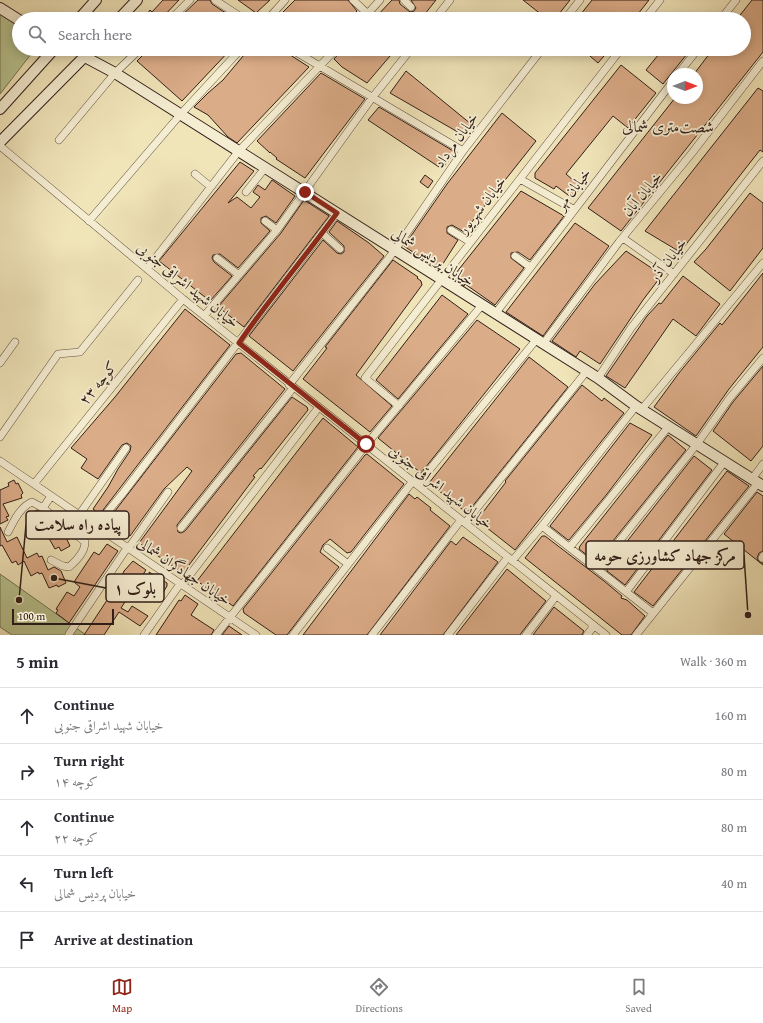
<!DOCTYPE html>
<html lang="en">
<head>
<meta charset="utf-8">
<style>
	body { margin:0; font-family:"Gentium Book Plus",Amiri,serif; background:#f7f7f7; color:#2b2b33 }
	.compass { position:absolute; left:667px; top:68px; width:36px; height:36px; border-radius:50%; background:#fff; box-shadow:0 2px 10px #0003; rotate:90deg }
	.scale { position:absolute; left:12px; bottom:10px; width:102px; box-sizing:border-box; padding-left:4px; border:2px solid #311f19; border-top:0; font-size:11px; line-height:14px; white-space:nowrap; color:#311f19; -webkit-text-stroke:3px #f5edd2; paint-order:stroke }
	.stop { position:absolute; width:12px; height:12px; margin:-9px; border:3px solid #8f2418; border-radius:50%; background:#fff }
	.stop.end { background:#8f2418; border-color:#fff; box-shadow:0 1px 4px #0008 }
	.list { margin:0; padding:0; list-style:none }
	h2 { display:flex; justify-content:space-between; align-items:center; height:52px; margin:0; padding:0 16px; font-size:17px }
	h2 small { font-size:13px; font-weight:400; color:#7c7c81 }
	.list li { display:grid; grid-template-columns:26px 1fr auto; gap:12px; align-items:center; box-sizing:border-box; height:56px; padding:0 16px; border-top:1px solid #e1e1e2 }
	.list b { display:block; font-size:15px; white-space:nowrap }
	.list p { margin:0; font-size:13px; white-space:nowrap; color:#7c7c81 }
	.list em { font-size:13px; font-style:normal; color:#7c7c81 }
	.icon { flex:none; width:22px; height:22px; fill:none; stroke:currentColor; stroke-width:2; stroke-linecap:round; stroke-linejoin:round }
	.map { position:relative; flex:none; width:763px; height:635px; overflow:hidden }
	.search { position:absolute; background:#fff; box-shadow:0 2px 10px #0003; left:12px; right:12px; top:12px; height:44px; display:flex; align-items:center; gap:10px; box-sizing:border-box; padding:0 14px; border-radius:22px; color:#7c7c81; font-size:15px }
	.sheet { height:332px; background:#fff }
	nav { display:flex; justify-content:space-around; align-items:center; box-sizing:border-box; height:56px; border-top:1px solid #e1e1e2; background:#fff; font-size:11px; color:#7c7c81 }
	nav a { display:grid; justify-items:center; gap:2px }
	nav .on { color:#8f2418 }
	.map>svg:first-child { display:block }
	.green { fill:#b8c490; stroke:#747254 }
	.building { fill:#dbac88; stroke:#311f19 }
	.lines { fill:none; stroke-linecap:round; stroke-linejoin:round }
	.street-casing { stroke:#615041; stroke-width:8 }
	.secondary-casing { stroke:#311f19; stroke-width:12 }
	.street { stroke:#f5edd2; stroke-width:7 }
	.secondary { stroke:#f5edd2; stroke-width:10 }
	.route { stroke:#8f2418; stroke-width:5 }
	.labels { text-anchor:middle; stroke-width:3.5; stroke-linejoin:round; paint-order:stroke }
	.street-label { font-size:15px; fill:#311f19; stroke:#f5edd2 }
	.neighbourhood-label { font-size:16px; fill:#311f19; stroke:#f5edd2 }
	.leader { fill:none; stroke:#311f19; stroke-width:1.5 }
	.callout-dot { fill:#311f19; stroke:#f5edd2; stroke-width:1.5 }
	.callout { fill:#f5edd2; stroke:#311f19; stroke-width:1.5 }
	.callout-label { font-size:16px; text-anchor:middle; font-weight:bold; fill:#311f19 }
</style>
</head>
<body>
<div class="map">
<svg width="763" height="635" viewBox="0 0 763 635">
	<rect width="100%" height="100%" fill="#f0e4b9"/>
	<filter id="stains"><feTurbulence type="fractalNoise" baseFrequency=".005" numOctaves="4"/><feColorMatrix values="0 0 0 0 .2 0 0 0 0 .09 0 0 0 0 .02 0 0 0 .5 -.17"/></filter>
	<radialGradient id="worn" r=".72"><stop offset=".6" stop-color="#630" stop-opacity="0"/><stop offset="1" stop-color="#630" stop-opacity=".3"/></radialGradient>
	<path class="green" d="M0,13L19,25V49H35L0,94Z
		M0,574L86,635H12L0,627Z"/>
	<path class="building" d="M163,0H179L161,19H144L150,10L152,12Z
		M198,0H210L212,4L235,19H178Z
		M238,0H270L256,13Z
		M295,0H348L357,11L350,19H276Z
		M392,0H399L400,4L410,12L414,11L416,8L411,0H436L421,19H374Z
		M523,0H570L555,19H547Z
		M592,0H649L634,19H577Z
		M752,0H763V52L621,231L588,208L675,98H697V74H694L713,49H744V19H737Z
		M149,49H231L182,101L137,61Z
		M249,49H281L309,67L237,143L228,137L208,115L194,107L208,93L223,80Z
		M343,49H396L367,83L342,67L334,59Z
		M582,49H610L598,63Z
		M663,49H691L663,84L646,70Z
		M621,65L656,93L628,128L613,116L566,174L581,187L572,198L556,186L554,189L535,178V173Z
		M406,71L471,124L463,135L390,93Z
		M321,73L365,99L305,178L276,159L277,158L270,152V153L257,141Z
		M758,88L763,91V152L760,150L680,252L645,231Z
		M379,107L455,152L442,169L368,120Z
		M502,113L536,141L464,232L452,225L447,227V233L458,240L439,270L404,246L447,184Z
		M240,162L254,171L228,203L237,197L251,208L260,197L253,192L258,185L265,190L272,180L295,196L276,223L266,216L261,218V223L270,231L238,268L220,254L213,255L212,258L214,262L232,276L210,301L159,261Z
		M425,175L433,181L428,188L420,182Z
		M521,191L564,216L530,260L518,252L511,253V258L524,268L495,305L465,284L464,286L452,278Z
		M750,193L763,203V248L730,291L694,262L706,249Z
		M304,200L329,216L244,327L218,307L281,233Z
		M337,221L369,243L384,256L293,371L249,336L323,240L337,253L341,254L344,252V246L329,232Z
		M575,223L609,246L543,336L506,312Z
		M626,251L662,275L643,300L600,364L580,351L576,357L552,341L595,284Z
		M393,260L418,277L417,278L421,281L422,285L356,375L392,406L370,432L303,379L327,348L325,347Z
		M763,273V347L729,389L696,436L654,407L679,373L720,323L722,325Z
		M683,276L720,304L696,336L673,319L625,388L606,376L647,316L659,303L661,304Z
		M442,295L468,314L398,399L376,380Z
		M185,309L230,345L100,514L93,509L108,487L118,469L130,451L131,446L127,443L122,445L98,479L81,468L87,459L71,448L115,397Z
		M477,320L520,349L421,473L378,438Z
		M241,353L285,389L177,525L178,532L181,533L185,531L292,397L307,407L308,410L261,469L260,468L253,476L255,477L183,573L139,543L192,471L187,467L164,489L130,536L108,520L236,354Z
		M529,357L568,387L467,513L429,483Z
		M763,366V446L751,461L713,431L733,402Z
		M582,385L602,401L604,398L624,413L515,550L477,520L506,482L505,481Z
		M323,418L358,447L233,606L197,581Z
		M630,423L652,435L607,494L569,540H568L550,526Z
		M668,435L686,450L596,562L579,549L580,546Z
		M367,454L404,484L351,552L347,553L330,539L323,545L320,552L339,567L287,635H276L244,613L243,609L365,455Z
		M694,456L712,470L625,585L607,571V567Z
		M727,471L749,486L653,606L634,592Z
		M14,480L16,484L18,483L23,493L21,495L22,498L3,504L9,516L6,517L8,520L0,524V490L9,486L8,483Z
		M757,492L763,496V551L759,553L757,558L759,562L763,563V565L724,534Z
		M409,494L415,499L417,497L431,508L430,510L450,526L367,635H303Z
		M37,510L43,514L49,529L57,525L63,531L70,546L61,551L59,547L55,549L46,533L41,536L39,532L35,534L28,520L32,518L30,514Z
		M0,527L7,542L17,537L27,558L37,553L39,557L42,556L48,570L54,567L61,571L66,583L58,587L57,585L49,588L42,573L39,574L38,572L31,576L24,561L18,565L16,561L12,563L2,545L0,546Z
		M542,536H545L604,581L622,596L621,598L627,600L645,616L631,635H622L525,558Z
		M463,537L498,562L443,635H380L451,541L456,545Z
		M107,544L118,551L69,623L56,613L58,610L56,609L67,592L74,596L80,587L74,582L94,552L99,555Z
		M133,561L146,570L121,608L128,612L132,606L148,616L140,626L119,612L104,635H84L119,582L124,571Z
		M507,569L546,601L522,632L520,635H456Z
		M149,572L167,583V586L160,598L145,589L151,581Z
		M185,595L198,604L191,615L214,630L211,635H156L179,600L181,601Z
		M554,607L584,631L582,635H533Z
		M229,626L242,635H222Z"/>
	<g class="lines">
		<g class="street-casing">
			<path id="street" d="M215,0L244,19
				M353,0L368,14
				M404,0L411,7
				M171,19L190,0
				M268,19L285,0
				M363,19L380,0
				M435,19L450,0
				M565,19L580,0
				M645,19L660,0
				M721,19L736,0
				M291,49L463,151
				M678,74L698,49
				M59,140L115,73L140,49
				M0,146L183,299L606,635
				M195,174L211,187
				M520,179L573,209
				M246,192L265,168
				M89,221L180,115L241,49
				M265,221L277,230
				M451,230L470,242
				M322,233L340,249
				M623,238L674,274
				M515,256L530,267
				M217,258L239,275
				M147,269L238,152L336,49
				M495,314L673,81
				M204,316L277,230L372,98L411,49
				M543,344L619,242L692,153L763,61
				M0,363L15,342
				M598,378L631,328L763,161
				M289,385L395,250L463,151L542,49
				M399,406L365,378L621,49
				M642,409L763,263
				M0,437L58,354L80,352L138,280
				M0,461L256,635
				M752,479L763,464
				M34,484L183,299
				M417,485L536,340
				M43,508L85,542C85,552 77,560 69,567L63,566L51,560
				M79,515L126,448
				M465,523L586,372
				M96,526L123,493L337,213
				M542,526L653,613
				M181,528L293,388
				M8,532C14,521 20,507 32,502L43,508L51,496
				M570,547L669,426
				M327,548L348,564
				M128,549L168,492
				M762,558L763,556
				M512,561L542,526L636,406
				M597,569L697,444L729,399L763,358
				M182,585L319,407
				M626,592L725,461
				M69,634L127,548
				M144,635L180,584
				M216,635L366,445L482,305
				M293,635L413,481
				M372,635L461,520
				M448,635L508,557
				M526,635L556,596
				M587,635L594,626
				M636,635L758,483"/>
		</g>
		<g class="secondary-casing">
			<path id="secondary" d="M0,8L19,20
				M79,19L96,0
				M119,19L137,0
				M85,57L115,73L598,378L636,406L763,486
				M0,109L54,49
				M0,142L92,49"/>
		</g>
		<use href="#street" class="street"/>
		<use href="#secondary" class="secondary"/>
	</g>
	<g class="lines">
		<path class="route" d="M305,192L337,213C305,257 270,298 239,343L366,444"/>
	</g>
	<g class="labels">
		<g class="street-label">
			<text transform="translate(456 140) rotate(-54)" y="5">خیابان مرداد</text>
			<text transform="translate(573 189) rotate(-53)" y="5">خیابان مهر</text>
			<text transform="translate(642 194) rotate(-50)" y="5">خیابان آبان</text>
			<text transform="translate(482 205) rotate(-52)" y="5">خیابان شهریور</text>
			<text transform="translate(433 257) rotate(33)" y="5">خیابان پردیس شمالی</text>
			<text transform="translate(668 260) rotate(-52)" y="5">خیابان آذر</text>
			<text transform="translate(188 285) rotate(39)" y="5">خیابان شهید اشراقی جنوبی</text>
			<text transform="translate(98 383) rotate(-51)" y="5">کوچه ۲۳</text>
			<text transform="translate(441 487) rotate(38)" y="5">خیابان شهید اشراقی جنوبی</text>
			<text transform="translate(184 571) rotate(34)" y="5">خیابان جهادگران شمالی</text>
		</g>
		<g class="neighbourhood-label">
			<text x="668" y="132">شصت‌متری شمالی</text>
		</g>
	</g>
	<path class="leader" d="M19 600L26 525M748 615L744 555M54 578L106 588"/>
	<g class="callout-dot">
		<circle cx="19" cy="600" r="4"/>
		<circle cx="748" cy="615" r="4"/>
		<circle cx="54" cy="578" r="4"/>
	</g>
	<g class="callout">
		<rect x="26" y="511" width="103" height="28" rx="4"/>
		<rect x="586" y="541" width="158" height="28" rx="4"/>
		<rect x="106" y="574" width="58" height="28" rx="4"/>
	</g>
	<g class="callout-label">
		<text x="78" y="530">پیاده راه سلامت</text>
		<text x="665" y="561">مرکز جهاد کشاورزی حومه</text>
		<text x="135" y="594">بلوک ۱</text>
	</g>
	<rect width="100%" height="100%" filter="url(#stains)"/>
	<rect width="100%" height="100%" fill="url(#worn)"/>
</svg>
<svg class="compass" viewBox="-18 -18 36 36"><path d="M0-13l5 13h-10z" fill="#e53935"/><path d="M0 13l5-13h-10z" fill="#7c7c81"/></svg>
<div class="scale">100 m</div>
<div class="stop" style="left:366px;top:444px"></div>
<div class="stop end" style="left:305px;top:192px"></div>
<div class="search"><svg class="icon" aria-label="search" viewBox="0 0 24 24"><circle cx="10" cy="10" r="6"/><path d="M15 15l6 6"/></svg>Search here</div>
</div>
<section class="sheet">
<h2>5 min<small>Walk · 360 m</small></h2>
<ul class="list">
<li><svg class="icon" aria-label="ahead" viewBox="0 0 24 24"><path d="M12 20V5M6 11l6-6 6 6"/></svg><div><b>Continue</b><p>خیابان شهید اشراقی جنوبی</p></div><em>160 m</em></li>
<li><svg class="icon" aria-label="right" viewBox="0 0 24 24"><path d="M7 20v-9h11M14 6l5 5-5 5"/></svg><div><b>Turn right</b><p>کوچه ۱۴</p></div><em>80 m</em></li>
<li><svg class="icon" aria-label="ahead" viewBox="0 0 24 24"><path d="M12 20V5M6 11l6-6 6 6"/></svg><div><b>Continue</b><p>کوچه ۲۲</p></div><em>80 m</em></li>
<li><svg class="icon" aria-label="left" viewBox="0 0 24 24"><path d="M17 20v-9H6M10 6l-5 5 5 5"/></svg><div><b>Turn left</b><p>خیابان پردیس شمالی</p></div><em>40 m</em></li>
<li><svg class="icon" aria-label="arrive" viewBox="0 0 24 24"><path d="M6 21V4h12l-3 4 3 4H6"/></svg><div><b>Arrive at destination</b></div></li>
</ul>
</section>
<nav>
<a class="on"><svg class="icon" aria-label="map" viewBox="0 0 24 24"><path d="M3 6l6-2 6 2 6-2v14l-6 2-6-2-6 2zM9 4v14M15 6v14"/></svg>Map</a>
<a><svg class="icon" aria-label="directions" viewBox="0 0 24 24"><path d="M12 3l9 9-9 9-9-9zM9 14v-3h6M13 9l2 2-2 2"/></svg>Directions</a>
<a><svg class="icon" aria-label="saved" viewBox="0 0 24 24"><path d="M7 4h10v16l-5-4-5 4z"/></svg>Saved</a>
</nav>
</body>
</html>
